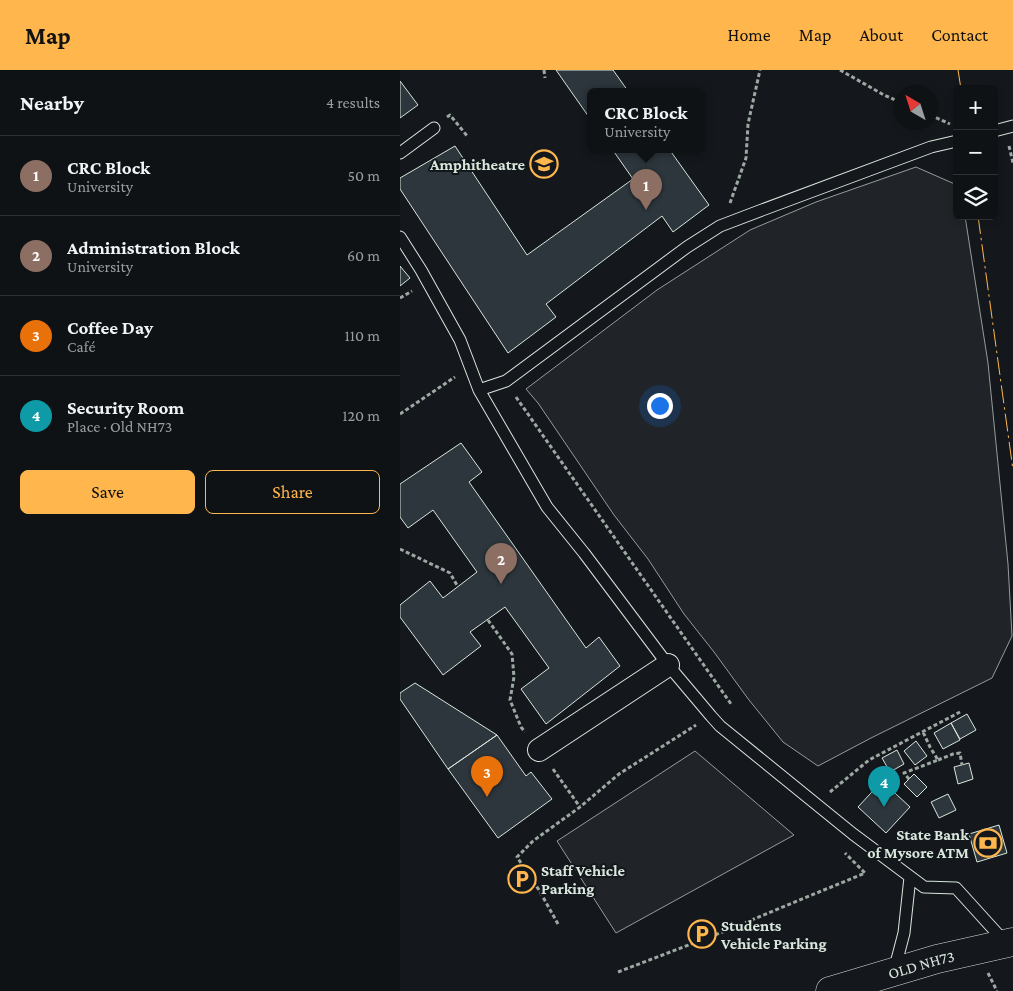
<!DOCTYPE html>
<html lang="en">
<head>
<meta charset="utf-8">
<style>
	body { margin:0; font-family:"Crimson Pro",serif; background:#1d2022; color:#f1f3f6 }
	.controls { position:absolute; right:15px; top:15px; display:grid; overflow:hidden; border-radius:8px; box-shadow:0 2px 8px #0003 }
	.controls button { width:45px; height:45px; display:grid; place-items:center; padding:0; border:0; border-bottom:1px solid #2f3234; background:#0f1215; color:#f1f3f6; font:25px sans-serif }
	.compass { position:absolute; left:493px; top:15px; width:45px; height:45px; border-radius:50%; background:#0f1215; box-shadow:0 2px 8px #0003; rotate:321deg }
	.you { position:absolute; left:259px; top:335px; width:18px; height:18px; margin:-12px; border:4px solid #fff; border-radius:50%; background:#1a73e8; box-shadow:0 0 0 8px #1a73e833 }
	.badge { display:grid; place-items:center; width:32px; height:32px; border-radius:50%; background:#ffb74d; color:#fff; font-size:16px; font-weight:700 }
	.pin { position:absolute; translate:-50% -41px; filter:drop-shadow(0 1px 2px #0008) }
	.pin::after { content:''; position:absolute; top:26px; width:18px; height:15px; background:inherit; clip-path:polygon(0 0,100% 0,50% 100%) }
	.popup { position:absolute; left:187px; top:18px; width:118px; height:65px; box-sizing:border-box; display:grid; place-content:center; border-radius:8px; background:#0f1215; filter:drop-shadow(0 1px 4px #0005); font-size:16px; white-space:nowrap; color:#9b9ea0 }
	.popup b { font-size:19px; color:#f1f3f6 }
	.popup::after { content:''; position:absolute; left:50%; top:100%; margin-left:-10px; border:10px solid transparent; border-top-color:#0f1215 }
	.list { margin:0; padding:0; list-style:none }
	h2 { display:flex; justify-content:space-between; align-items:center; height:65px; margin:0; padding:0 20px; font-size:21px }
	h2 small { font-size:16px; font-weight:400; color:#9b9ea0 }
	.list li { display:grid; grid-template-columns:32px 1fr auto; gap:15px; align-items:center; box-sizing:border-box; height:80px; padding:0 20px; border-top:1px solid #2f3234 }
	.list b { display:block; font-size:19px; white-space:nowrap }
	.list p { margin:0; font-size:16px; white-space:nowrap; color:#9b9ea0 }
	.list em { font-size:16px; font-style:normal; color:#9b9ea0 }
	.actions { display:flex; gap:10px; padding:15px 20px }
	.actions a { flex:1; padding:11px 0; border:1px solid #ffb74d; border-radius:8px; text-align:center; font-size:18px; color:#ffb74d }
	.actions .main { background:#ffb74d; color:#111 }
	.icon { flex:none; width:28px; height:28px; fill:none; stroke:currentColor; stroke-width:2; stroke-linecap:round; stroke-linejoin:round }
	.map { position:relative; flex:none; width:613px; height:921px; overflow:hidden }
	header { display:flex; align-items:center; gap:30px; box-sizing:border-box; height:70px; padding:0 25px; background:#ffb74d; color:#111 }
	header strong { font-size:24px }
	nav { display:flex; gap:28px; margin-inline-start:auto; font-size:18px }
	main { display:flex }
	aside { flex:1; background:#0f1215 }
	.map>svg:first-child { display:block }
	.green { fill:#202428; stroke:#939e99 }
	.building { fill:#2c363c; stroke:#d8e6dc }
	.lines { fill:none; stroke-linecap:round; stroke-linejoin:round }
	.service-casing { stroke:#d8e6dc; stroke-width:13 }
	.minor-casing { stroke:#d8e6dc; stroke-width:24 }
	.primary-casing { stroke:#d8e6dc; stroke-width:29 }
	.path { stroke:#9da8a2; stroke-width:3; stroke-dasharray:4 2.5; stroke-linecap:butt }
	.service { stroke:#14181c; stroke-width:11 }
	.minor { stroke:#14181c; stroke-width:22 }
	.primary { stroke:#14181c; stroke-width:28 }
	.power { stroke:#ffb74d; stroke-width:1; stroke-dasharray:18 4 2.5 4; stroke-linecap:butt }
	.labels { text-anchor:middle; stroke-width:4; stroke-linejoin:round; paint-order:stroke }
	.poi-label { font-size:16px; font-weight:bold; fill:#d8e6dc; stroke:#14181c; text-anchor:end }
	.street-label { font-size:16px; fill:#d8e6dc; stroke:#14181c }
</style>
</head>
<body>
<header>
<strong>Map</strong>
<nav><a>Home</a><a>Map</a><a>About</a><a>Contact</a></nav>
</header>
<main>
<aside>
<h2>Nearby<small>4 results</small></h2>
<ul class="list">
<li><span class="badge" style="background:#8d6e63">1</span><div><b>CRC Block</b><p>University</p></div><em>50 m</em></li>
<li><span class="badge" style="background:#8d6e63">2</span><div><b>Administration Block</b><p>University</p></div><em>60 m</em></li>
<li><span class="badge" style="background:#e8710a">3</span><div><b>Coffee Day</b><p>Café</p></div><em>110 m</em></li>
<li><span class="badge" style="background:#0f9aa8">4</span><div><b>Security Room</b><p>Place · Old NH73</p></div><em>120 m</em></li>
</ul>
<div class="actions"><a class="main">Save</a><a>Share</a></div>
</aside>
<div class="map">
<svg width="613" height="921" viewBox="0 0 613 921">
	<rect width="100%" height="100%" fill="#14181c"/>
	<path class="green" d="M516,97L557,115V146H565L588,293L608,494L612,566L592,608L471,668L418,696L383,672L349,630L314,582L284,544L248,489L214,445L138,333L126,319L257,220L350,160L416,132Z
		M295,681L394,765L216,863L157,771Z"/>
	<path class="building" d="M156,0H213L228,21H191V50Z
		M0,11L18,35L0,48Z
		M55,76L127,185L233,109L212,79H269L309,135L273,162L262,146L146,234L156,247L108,283L0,119V108Z
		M0,196L10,208L0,216Z
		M61,373L82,402L69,412L186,578L199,567L220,596L146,654L121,619L149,598L105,537L70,562L81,576L43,605L0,547V535L30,511L43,528L77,502L33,440L8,458L0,447V414Z
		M15,613L97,665L48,699L0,629V623Z
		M567,644L576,660L560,669L551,653Z
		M551,653L560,670L543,679L534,663Z
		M97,665L126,706L131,702L152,729L98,768L48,699Z
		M516,671L527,686L515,695L504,681Z
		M497,680L504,694L490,702L482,688Z
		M569,693L573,709L558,714L554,697Z
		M514,704L527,717L517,727L504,714Z
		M482,711L510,737L486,763L458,737Z
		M548,724L556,740L539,748L531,732Z
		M599,755L607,783L577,792L569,764Z"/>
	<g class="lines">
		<g class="service-casing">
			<path id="service" d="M594,61L613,56
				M0,83L34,58
				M0,167L21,200L60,270L79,320L147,437L184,483L268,595L311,646L320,656L453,764L524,817L556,818L605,872
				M79,320L106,311L287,177L320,156L362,140L531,77L557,71
				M494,901L504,863L510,807"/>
		</g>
		<g class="minor-casing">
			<path id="minor" d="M139,680L268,595"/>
		</g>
		<g class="primary-casing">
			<g id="primary">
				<path id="s1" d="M430,921L537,889L613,872"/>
			</g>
		</g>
		<path class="path" d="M144,0L145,8
			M440,0L484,25L500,32
			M530,45L550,54
			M47,47L50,45L68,67
			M609,76L613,93
			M330,133L346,88L348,54L360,0
			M0,228L12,221
			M116,327L331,634
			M0,344L55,307
			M0,479L50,503L58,517
			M88,550L112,584L114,607L110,630L121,657L125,662
			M538,690L553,684L560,683L562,695
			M153,699L180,737
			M509,709L504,703L538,690L530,677L523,662
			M430,722L469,690L560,642
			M158,854L139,820L117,787L133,771L180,737L219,704L296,655
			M218,902L320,863L465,803L445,783
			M588,903L597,921"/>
		<use href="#service" class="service"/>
		<use href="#minor" class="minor"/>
		<use href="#primary" class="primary"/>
		<path class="power" d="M558,0L561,19
			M578,146L613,400"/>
	</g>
	<defs>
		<g id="university-ring" transform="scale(1.4375)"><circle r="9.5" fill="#14181c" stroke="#ffb74d" stroke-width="1.5"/><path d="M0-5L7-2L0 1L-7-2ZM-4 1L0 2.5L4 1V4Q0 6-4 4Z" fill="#ffb74d"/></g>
		<g id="bank-ring" transform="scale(1.4375)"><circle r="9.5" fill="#14181c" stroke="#ffb74d" stroke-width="1.5"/><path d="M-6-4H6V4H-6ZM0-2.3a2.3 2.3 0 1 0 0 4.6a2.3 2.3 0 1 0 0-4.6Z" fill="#ffb74d"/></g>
		<g id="parking-ring" transform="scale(1.4375)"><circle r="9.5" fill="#14181c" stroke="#ffb74d" stroke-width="1.5"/><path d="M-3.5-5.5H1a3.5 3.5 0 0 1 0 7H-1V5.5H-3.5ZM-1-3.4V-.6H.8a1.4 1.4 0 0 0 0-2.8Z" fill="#ffb74d"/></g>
	</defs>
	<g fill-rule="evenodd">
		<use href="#university-ring" x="144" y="94"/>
		<use href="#bank-ring" x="588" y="773"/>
		<use href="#parking-ring" x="122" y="809"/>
		<use href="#parking-ring" x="302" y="864"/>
	</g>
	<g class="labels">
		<g class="poi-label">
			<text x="125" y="100">Amphitheatre</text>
			<text x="569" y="770">State Bank<tspan x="569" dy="18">of Mysore ATM</tspan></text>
			<text x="141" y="806" text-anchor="start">Staff Vehicle<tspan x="141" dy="18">Parking</tspan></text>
			<text x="321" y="861" text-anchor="start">Students<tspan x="321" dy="18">Vehicle Parking</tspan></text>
		</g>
		<g class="street-label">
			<text dy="6" stroke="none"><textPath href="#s1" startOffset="95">OLD NH73</textPath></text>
		</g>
	</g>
</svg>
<div class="controls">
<button>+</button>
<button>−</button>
<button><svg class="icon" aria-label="layers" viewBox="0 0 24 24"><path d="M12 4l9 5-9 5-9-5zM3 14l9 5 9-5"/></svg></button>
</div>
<svg class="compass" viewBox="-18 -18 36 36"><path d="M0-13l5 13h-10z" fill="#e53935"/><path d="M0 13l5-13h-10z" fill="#9b9ea0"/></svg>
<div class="you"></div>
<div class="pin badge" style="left:246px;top:140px;background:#8d6e63">1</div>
<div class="popup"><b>CRC Block</b>University</div>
<div class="pin badge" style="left:101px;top:514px;background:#8d6e63">2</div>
<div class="pin badge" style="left:87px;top:727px;background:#e8710a">3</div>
<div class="pin badge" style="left:484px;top:737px;background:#0f9aa8">4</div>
</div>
</main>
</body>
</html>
